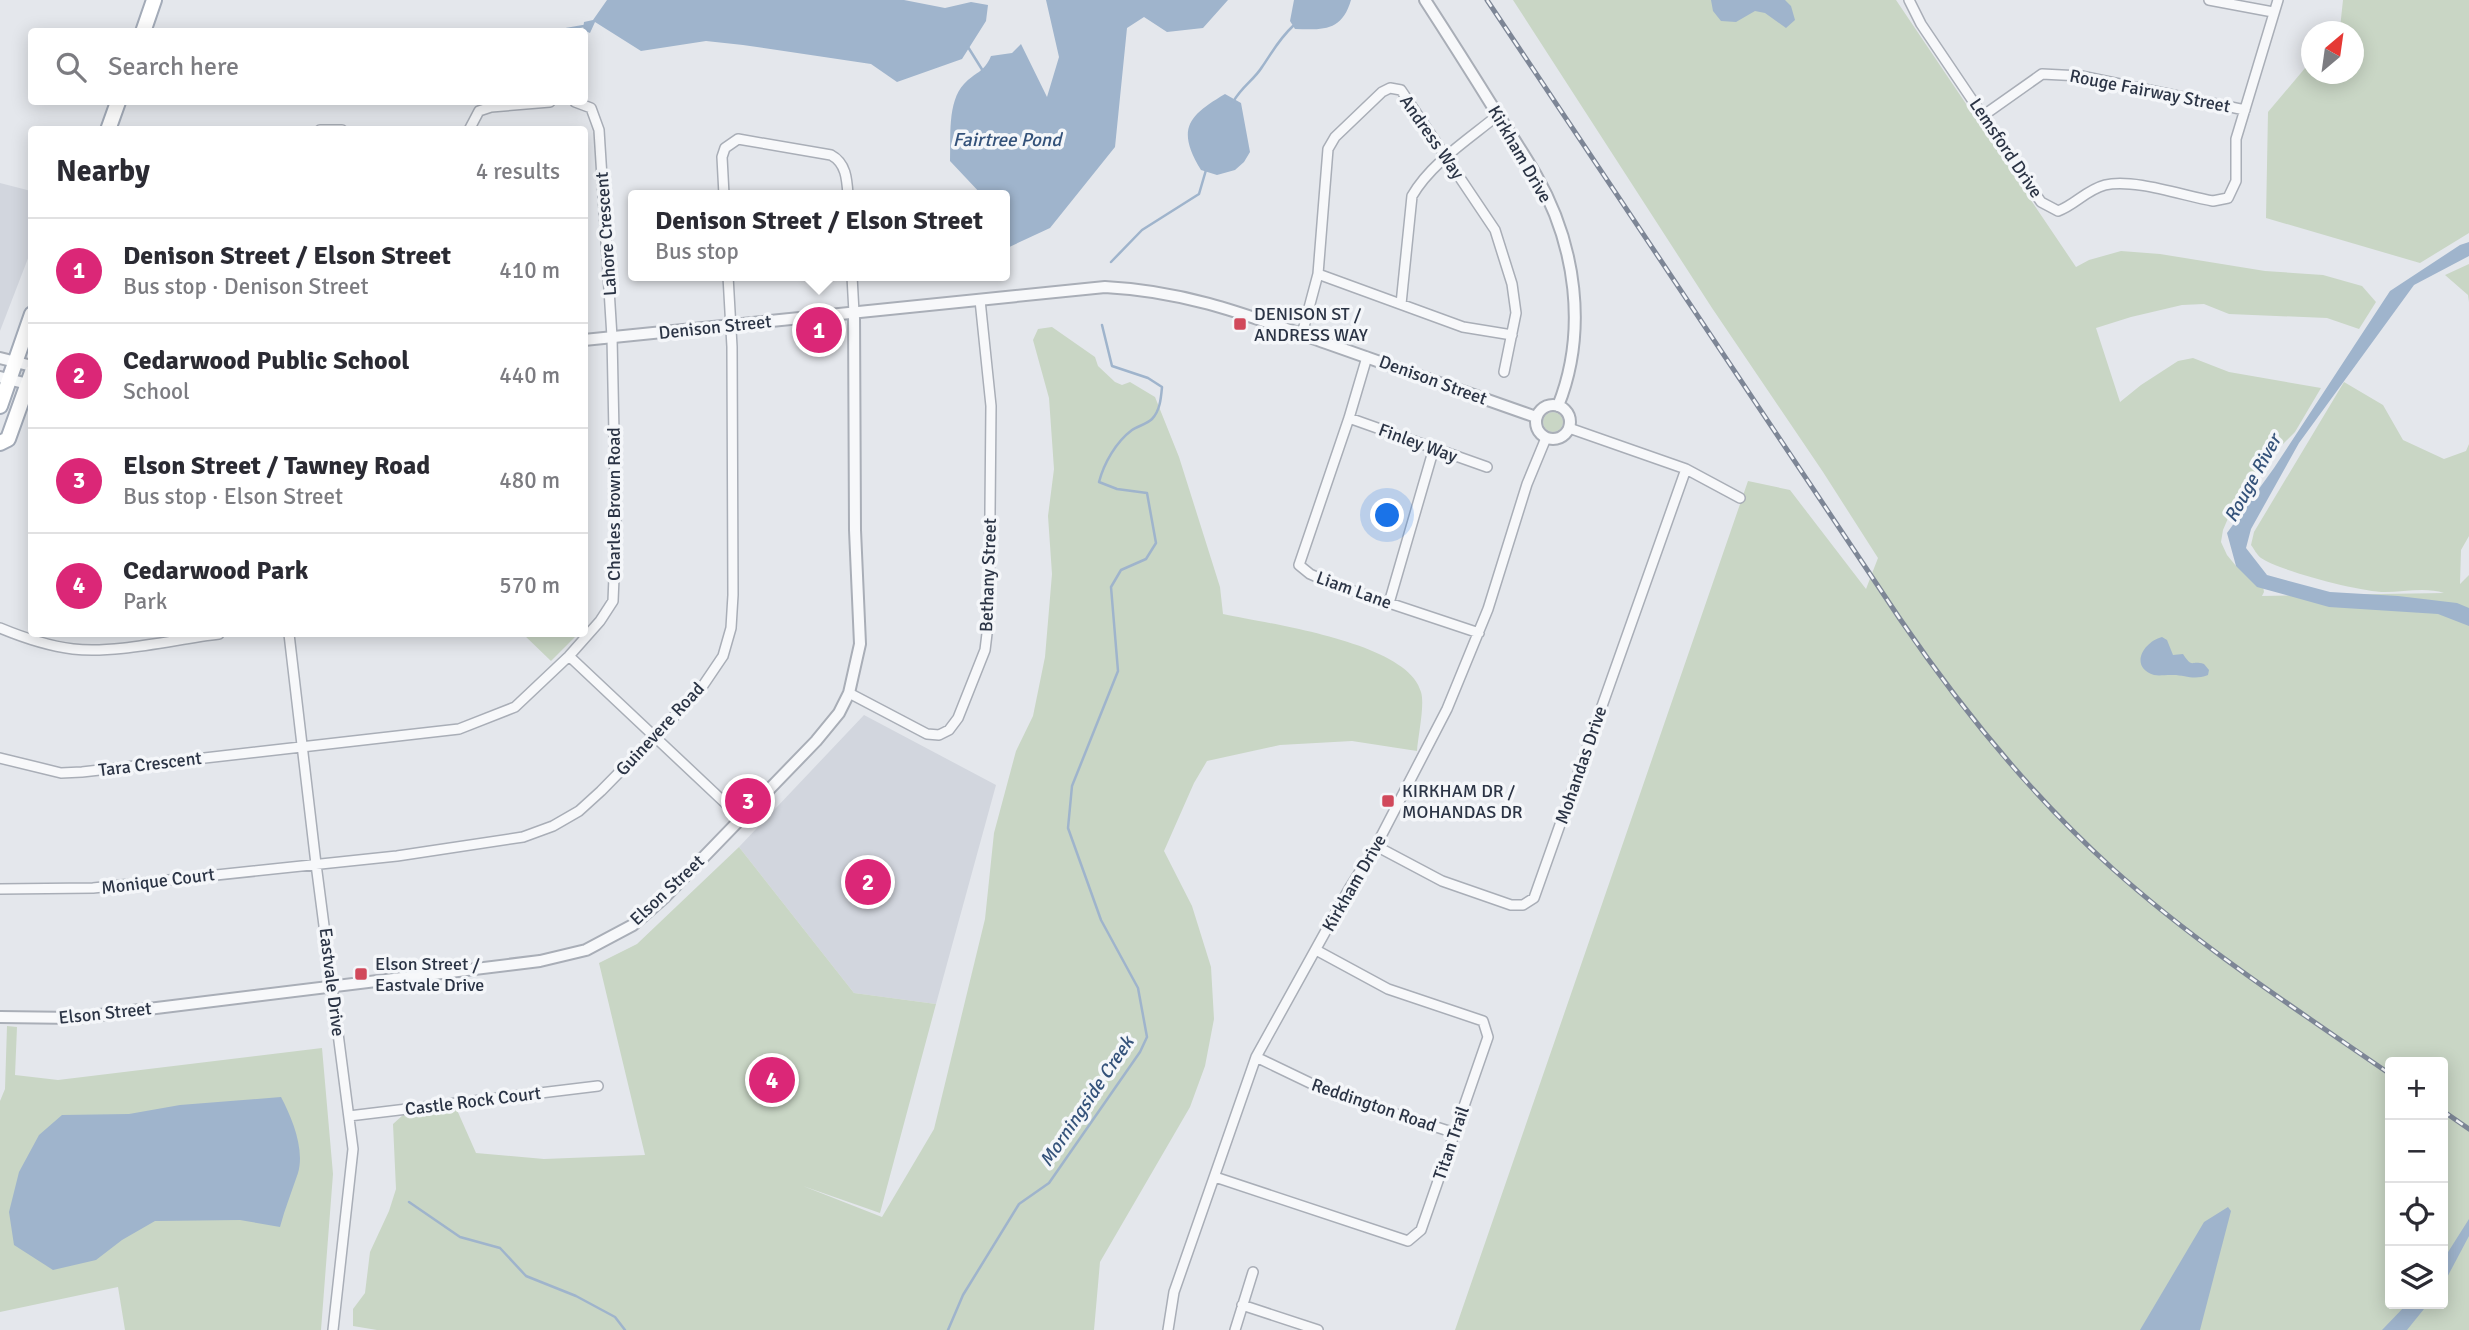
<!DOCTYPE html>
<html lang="en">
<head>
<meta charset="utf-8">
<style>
	body { margin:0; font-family:Signika,sans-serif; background:#f2f2f3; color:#2b2b33 }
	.controls { position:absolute; right:21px; bottom:21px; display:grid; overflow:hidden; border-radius:7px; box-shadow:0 4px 18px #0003 }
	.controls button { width:63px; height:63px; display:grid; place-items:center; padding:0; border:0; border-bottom:2px solid #e1e1e2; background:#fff; color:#2b2b33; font:35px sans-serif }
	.compass { position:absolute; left:2301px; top:21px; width:63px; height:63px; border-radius:50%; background:#fff; box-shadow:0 4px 18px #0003; rotate:29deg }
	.you { position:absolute; left:1388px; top:516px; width:24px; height:24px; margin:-18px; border:5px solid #fff; border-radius:50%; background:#1a73e8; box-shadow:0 0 0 10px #1a73e833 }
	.badge { display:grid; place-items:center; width:46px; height:46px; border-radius:50%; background:#db2777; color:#fff; font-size:23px; font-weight:700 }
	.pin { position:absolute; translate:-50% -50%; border:4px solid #fff; box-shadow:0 2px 7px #0006 }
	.popup { position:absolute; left:628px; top:190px; width:382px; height:91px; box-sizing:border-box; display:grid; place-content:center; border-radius:7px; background:#fff; filter:drop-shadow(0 2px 5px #0005); font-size:23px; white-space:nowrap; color:#7c7c81 }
	.popup b { font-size:26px; color:#2b2b33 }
	.popup::after { content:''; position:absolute; left:50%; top:100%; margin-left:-14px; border:14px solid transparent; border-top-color:#fff }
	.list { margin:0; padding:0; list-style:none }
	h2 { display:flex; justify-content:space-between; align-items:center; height:91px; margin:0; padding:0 28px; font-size:30px }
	h2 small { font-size:23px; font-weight:400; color:#7c7c81 }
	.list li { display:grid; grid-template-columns:46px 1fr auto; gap:21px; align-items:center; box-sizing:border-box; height:105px; padding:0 28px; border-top:2px solid #e1e1e2 }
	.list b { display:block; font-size:26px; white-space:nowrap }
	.list p { margin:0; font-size:23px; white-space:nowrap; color:#7c7c81 }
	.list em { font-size:23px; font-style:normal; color:#7c7c81 }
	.icon { flex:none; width:38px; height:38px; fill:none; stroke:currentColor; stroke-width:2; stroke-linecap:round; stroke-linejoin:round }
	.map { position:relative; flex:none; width:2469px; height:1330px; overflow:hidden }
	.search { position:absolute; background:#fff; box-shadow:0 4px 18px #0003; left:28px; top:28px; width:560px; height:77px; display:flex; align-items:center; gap:18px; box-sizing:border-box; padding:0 24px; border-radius:7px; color:#7c7c81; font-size:26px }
	.panel { position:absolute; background:#fff; box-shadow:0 4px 18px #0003; left:28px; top:126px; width:560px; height:511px; border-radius:7px }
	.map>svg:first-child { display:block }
	.built { fill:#d2d6de }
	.green { fill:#c9d6c5; fill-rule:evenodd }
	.water { fill:#9fb4cc }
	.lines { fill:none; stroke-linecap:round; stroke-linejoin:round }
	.stream { stroke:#9fb4cc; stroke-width:2.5 }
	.minor-casing { stroke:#a9aeb7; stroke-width:12 }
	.tertiary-casing { stroke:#a9aeb7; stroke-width:14 }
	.primary-casing { stroke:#a3abb8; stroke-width:18 }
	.minor { stroke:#f7f8fa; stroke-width:9 }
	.tertiary { stroke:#f7f8fa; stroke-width:10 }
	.primary { stroke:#fff; stroke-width:14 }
	.rail-casing { stroke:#7d8696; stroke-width:5 }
	.rail { stroke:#f4f6f9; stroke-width:2.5; stroke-dasharray:8; stroke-linecap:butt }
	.poi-dot { fill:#d1495b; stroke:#f4f6f9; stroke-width:2.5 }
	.labels { text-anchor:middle; stroke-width:7; stroke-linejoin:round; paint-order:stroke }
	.street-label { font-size:18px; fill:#2b3445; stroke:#f4f6f9 }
	.poi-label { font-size:18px; fill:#2b3445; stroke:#f4f6f9; text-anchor:start }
	.water-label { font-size:19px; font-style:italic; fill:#34527a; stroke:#f4f6f9 }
</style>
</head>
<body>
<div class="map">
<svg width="2469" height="1330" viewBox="0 0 2469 1330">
	<rect width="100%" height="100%" fill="#e4e7ec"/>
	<path class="built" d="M0,183L31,191L32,248L0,331Z
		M864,715L996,785L936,1004L854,993L739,847Z"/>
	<path class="green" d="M1513,0H1896L2076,267L2089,260L2121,251L2160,254L2265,271L2323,275L2362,286L2376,302L2359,329L2327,318L2229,314L2204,304L2182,305L2131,317L2096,328L2120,402L2141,385L2178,361L2193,358L2229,372L2321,388L2295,432L2271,456L2249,490L2235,502L2223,530L2221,542L2227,555L2236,566L2262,579L2264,592L2262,596L2444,593C2426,587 2404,592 2385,592C2361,592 2280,571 2261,558C2257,555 2254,549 2251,545L2254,532L2344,382L2383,405L2403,440L2444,459L2466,451L2469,444V536L2461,550L2460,584L2469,575V1330H1455L1748,481L1790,490L1866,589L1878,558L1823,472L1712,308ZM2390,1062H2443V1304H2390Z
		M2343,0H2469V233L2420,263L2266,218L2268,112L2311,61L2312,74H2354V32L2336,31L2340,28Z
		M2469,264V302L2468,295L2445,275Z
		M1052,327L1095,357L1098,366L1115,382L1122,385L1130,382L1155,397L1179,457L1220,587L1223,614C1269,624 1408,642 1421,692C1425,705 1418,736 1417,751L1352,741L1280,745L1207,761L1194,783L1164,851L1192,906L1211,967L1214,1019L1205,1066L1190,1107L1100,1262L1094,1330H377L353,1326V1309L365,1293L370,1252L389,1211L396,1189L393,1124L413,1106L442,1100L457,1110L476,1153L544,1159L645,1155L599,963L637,944L739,847L854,993L936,1004L880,1213L803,1186L882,1217L934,1129L985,919L994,833L1016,751L1033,716L1045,657L1052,574L1048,516L1054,469L1049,398L1033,340L1038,329Z
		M1543 422a10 10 0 1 1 20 0a10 10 0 1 1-20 0Z
		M523,634H570L575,637L551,661Z
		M7,1026L17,1027L15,1075L58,1080L322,1048L333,1174L321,1330H125L118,1287L0,1312V1101L5,1089Z"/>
	<path class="water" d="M607,0H904L945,8L971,2L988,5L986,21L962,59L897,82L871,64L743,45L706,41L641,51L595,22L590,33L583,30L584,22L593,20Z
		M1046,0H1228L1203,28L1167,32L1144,17L1127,28L1115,147L1050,228L1005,249L1004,195H982L950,161C951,138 947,102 964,84C975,72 984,73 991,56L1012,53L1021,44L1047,97L1059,57Z
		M1294,0H1351C1342,31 1324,30 1295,29L1290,21Z
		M1711,0H1785L1791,6L1795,20L1786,28L1765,13L1755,11L1736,22L1721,21L1713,11Z
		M1225,94L1241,103L1250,152L1244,162L1235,170L1217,175L1201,170C1176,129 1188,116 1225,94Z
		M2469,242V256L2414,285L2299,443L2251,529L2246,548L2267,575L2330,592L2398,596L2457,603L2469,608V626L2438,614L2329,607L2257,587L2236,566L2227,533L2274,468L2390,291L2460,245Z
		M2162,637L2167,640L2173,655L2183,654C2193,669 2190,660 2204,664L2209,670L2208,675C2192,681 2185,674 2170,675C2165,675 2159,676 2154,675C2129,667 2143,642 2162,637Z
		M281,1097C292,1118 305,1149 298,1173C292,1191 285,1208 280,1227L240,1220L155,1221L122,1240L96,1260L53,1270L14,1245L9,1212L19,1172L39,1135L62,1115L129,1114L180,1105Z
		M2228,1207L2231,1211L2200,1330H2140L2204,1222Z
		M2469,1219V1236L2443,1285V1260Z
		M2407,1304H2428L2407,1330H2382Z"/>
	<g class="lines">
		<path class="stream" d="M550,32L584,26
			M968,47L983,71
			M1233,102C1242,86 1254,80 1262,67C1273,51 1279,39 1293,26
			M1111,262L1142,230L1199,194L1206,170
			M409,1202L460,1237L500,1248L526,1276L576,1296L615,1317L625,1330
			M948,1330L963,1295L1019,1204L1049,1183L1140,1052L1147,1037L1138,988L1101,920L1068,828L1072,786L1118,671L1111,587L1121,570L1146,559L1156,543L1147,493L1117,489L1099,482C1104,463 1116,442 1132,430C1138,426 1147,424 1152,419C1160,411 1161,398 1162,387L1148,378L1112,366L1102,325"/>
		<g class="minor-casing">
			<path id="minor" d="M1909,0L1921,24L2041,202L2058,211C2075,205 2086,190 2105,185C2133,178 2184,196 2213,201L2228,198L2236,181V139L2278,0
				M2209,0L2273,12
				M1984,115L2042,74L2081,76L2245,110
				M320,130H342
				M469,130L479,111L491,107L550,102
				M724,195L722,157L725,148L738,139L831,155C846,163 847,179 848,195
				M1318,274L1463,327L1512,335
				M852,276L854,313
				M1401,304L1412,196C1431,163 1469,139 1498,115
				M1302,334L1318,274L1328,149L1335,137L1382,92L1390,88L1401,90L1495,230L1512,284L1516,313L1504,372
				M1367,357L1349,418L1299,565L1310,574L1335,585L1479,633
				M1349,418L1487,467
				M1569,428L1686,469L1740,498
				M1389,603L1434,448
				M0,628C24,638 48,646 73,649C117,654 175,639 219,634
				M289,634L316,864L353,1149L333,1330
				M569,656L741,818
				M849,693L927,734L939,735L949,730L958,718L985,650L989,617L991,406L980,300
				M0,758L61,773L82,772L459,729L515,707L569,656L600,621L613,601L616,530L612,337L599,130L591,108L575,102
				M1376,846L1442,881L1511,905H1523L1534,898L1686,469
				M0,889L93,888L397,856L523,837L553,826L579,811L601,791L700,690L723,656L731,628L733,595L732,347L728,276
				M1256,1057L1333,1094L1455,1133
				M349,1116L598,1086
				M1215,1177L1408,1241L1421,1230L1488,1037L1483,1021L1388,989L1316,950
				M1242,1305L1318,1330
				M1168,1330L1174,1292L1256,1057L1349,889L1376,846L1447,709L1488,609L1527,484L1546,438
				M1235,1330L1253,1272"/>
		</g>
		<g class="tertiary-casing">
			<path id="tertiary" d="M1425,0C1449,37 1473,75 1496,112C1510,133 1524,154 1536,175C1576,245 1588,331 1558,406
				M584,340L1105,287C1187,291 1250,316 1326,343C1396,367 1466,392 1536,417
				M0,358L32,366
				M0,377L32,385
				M1536 422a17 17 0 1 1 34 0a17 17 0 1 1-34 0Z
				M0,1017L75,1018L540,961L586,950L633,925L665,897L816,741L839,713L849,693L860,644L855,530L854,313"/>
		</g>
		<g class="primary-casing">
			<path id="primary" d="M143,32L154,0
				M108,130L118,102
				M0,406L32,314
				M0,443L8,439L32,372"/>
		</g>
		<use href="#minor" class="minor"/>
		<use href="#tertiary" class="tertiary"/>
		<use href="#primary" class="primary"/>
		<g class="rail-casing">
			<path id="rail" d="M1487,0L1900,619C1962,710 2031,795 2113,869C2199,946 2296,1009 2390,1074
				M2443,1111L2469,1129"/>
		</g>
		<use href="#rail" class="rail"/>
	</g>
	<g class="poi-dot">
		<rect x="1233" y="317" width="14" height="14" rx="3.5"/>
		<rect x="1381" y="794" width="14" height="14" rx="3.5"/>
		<rect x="354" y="967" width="14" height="14" rx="3.5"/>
	</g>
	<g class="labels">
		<g class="street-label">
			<text transform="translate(2150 91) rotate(11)" y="6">Rouge Fairway Street</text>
			<text transform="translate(1432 137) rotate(55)" y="6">Andress Way</text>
			<text transform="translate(2006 148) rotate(56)" y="6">Lemsford Drive</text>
			<text transform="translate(1520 154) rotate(60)" y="6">Kirkham Drive</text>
			<text transform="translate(606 234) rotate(-94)" y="6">Lahore Crescent</text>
			<text transform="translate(715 327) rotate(-6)" y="6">Denison Street</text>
			<text transform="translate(1433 380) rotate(20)" y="6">Denison Street</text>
			<text transform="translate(1418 443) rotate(20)" y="6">Finley Way</text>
			<text transform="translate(614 504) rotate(-90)" y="6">Charles Brown Road</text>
			<text transform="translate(988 575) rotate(-88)" y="6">Bethany Street</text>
			<text transform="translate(1354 590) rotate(20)" y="6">Liam Lane</text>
			<text transform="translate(660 729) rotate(-47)" y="6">Guinevere Road</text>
			<text transform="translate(150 764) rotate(-7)" y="6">Tara Crescent</text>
			<text transform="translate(1581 765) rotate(-71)" y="6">Mohandas Drive</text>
			<text transform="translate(158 881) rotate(-7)" y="6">Monique Court</text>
			<text transform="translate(1354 883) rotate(-60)" y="6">Kirkham Drive</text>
			<text transform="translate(667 890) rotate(-43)" y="6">Elson Street</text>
			<text transform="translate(332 982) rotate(83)" y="6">Eastvale Drive</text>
			<text transform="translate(105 1013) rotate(-6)" y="6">Elson Street</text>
			<text transform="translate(473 1101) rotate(-7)" y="6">Castle Rock Court</text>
			<text transform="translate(1374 1105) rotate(19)" y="6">Reddington Road</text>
			<text transform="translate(1451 1143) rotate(-71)" y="6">Titan Trail</text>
		</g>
		<g class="poi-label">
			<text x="1254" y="320">DENISON ST /<tspan x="1254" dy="21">ANDRESS WAY</tspan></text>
			<text x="1402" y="797">KIRKHAM DR /<tspan x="1402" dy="21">MOHANDAS DR</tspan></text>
			<text x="375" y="970">Elson Street /<tspan x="375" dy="21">Eastvale Drive</tspan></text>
		</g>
		<g class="water-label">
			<text x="1007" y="146">Fairtree Pond</text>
			<text transform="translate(2252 478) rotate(-61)" y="7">Rouge River</text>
			<text transform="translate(1086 1101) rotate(-56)" y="7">Morningside Creek</text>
		</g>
	</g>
</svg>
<div class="controls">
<button>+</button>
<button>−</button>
<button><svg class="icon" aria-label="locate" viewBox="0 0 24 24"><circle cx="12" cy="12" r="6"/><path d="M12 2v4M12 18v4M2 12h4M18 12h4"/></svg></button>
<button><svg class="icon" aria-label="layers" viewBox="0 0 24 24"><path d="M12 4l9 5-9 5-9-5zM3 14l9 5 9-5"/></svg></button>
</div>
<svg class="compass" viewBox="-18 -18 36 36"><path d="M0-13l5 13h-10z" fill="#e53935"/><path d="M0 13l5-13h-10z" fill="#7c7c81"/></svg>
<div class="you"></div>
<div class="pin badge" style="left:819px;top:330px">1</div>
<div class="popup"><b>Denison Street / Elson Street</b>Bus stop</div>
<div class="pin badge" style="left:868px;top:882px">2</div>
<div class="pin badge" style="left:748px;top:801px">3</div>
<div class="pin badge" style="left:772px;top:1080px">4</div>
<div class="search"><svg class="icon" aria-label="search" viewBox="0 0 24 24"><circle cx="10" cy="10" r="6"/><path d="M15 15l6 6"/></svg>Search here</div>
<section class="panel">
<h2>Nearby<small>4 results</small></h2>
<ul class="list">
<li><span class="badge">1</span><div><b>Denison Street / Elson Street</b><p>Bus stop · Denison Street</p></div><em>410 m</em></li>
<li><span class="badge">2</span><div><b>Cedarwood Public School</b><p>School</p></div><em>440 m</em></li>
<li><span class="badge">3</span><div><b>Elson Street / Tawney Road</b><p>Bus stop · Elson Street</p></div><em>480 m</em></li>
<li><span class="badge">4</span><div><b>Cedarwood Park</b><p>Park</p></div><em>570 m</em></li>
</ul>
</section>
</div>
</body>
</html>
